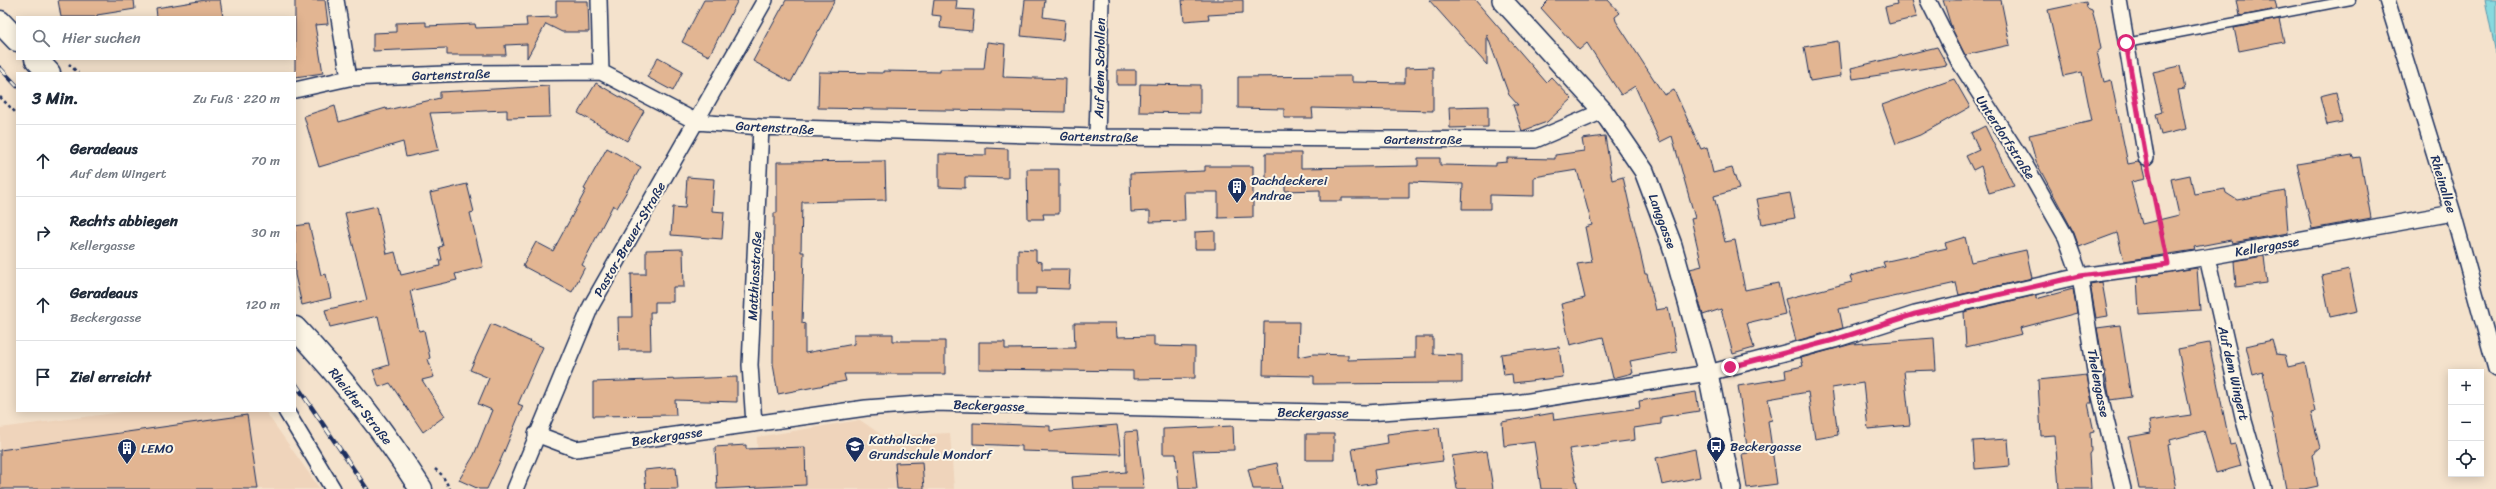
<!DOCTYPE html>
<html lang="de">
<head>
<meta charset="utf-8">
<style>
	body { margin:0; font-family:Sriracha,sans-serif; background:#f2f2f3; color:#1f2937 }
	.controls { position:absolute; right:12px; bottom:12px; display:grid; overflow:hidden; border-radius:0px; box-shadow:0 2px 10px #0003 }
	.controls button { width:36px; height:36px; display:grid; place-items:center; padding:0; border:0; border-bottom:1px solid #e0e1e3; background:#fff; color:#1f2937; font:20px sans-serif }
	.stop { position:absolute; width:12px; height:12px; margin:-9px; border:3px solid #db2777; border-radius:50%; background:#fff }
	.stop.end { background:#db2777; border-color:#fff; box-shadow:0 1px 4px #0008 }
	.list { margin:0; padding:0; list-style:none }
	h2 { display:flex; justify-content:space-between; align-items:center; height:52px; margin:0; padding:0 16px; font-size:17px }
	h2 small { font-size:13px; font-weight:400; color:#747a83 }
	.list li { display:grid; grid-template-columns:26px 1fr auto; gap:12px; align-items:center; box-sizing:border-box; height:72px; padding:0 16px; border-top:1px solid #e0e1e3 }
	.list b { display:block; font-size:15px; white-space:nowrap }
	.list p { margin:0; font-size:13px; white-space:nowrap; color:#747a83 }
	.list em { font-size:13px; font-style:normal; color:#747a83 }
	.icon { flex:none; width:22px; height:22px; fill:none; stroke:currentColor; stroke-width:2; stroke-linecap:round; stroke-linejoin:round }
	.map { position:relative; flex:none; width:2496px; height:489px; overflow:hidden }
	.search { position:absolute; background:#fff; box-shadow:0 2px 10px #0003; left:16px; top:16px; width:280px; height:44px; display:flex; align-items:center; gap:10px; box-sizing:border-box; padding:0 14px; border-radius:0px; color:#747a83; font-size:15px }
	.panel { position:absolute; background:#fff; box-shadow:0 2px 10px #0003; left:16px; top:72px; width:280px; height:340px; border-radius:0px }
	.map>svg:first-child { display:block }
	.built { fill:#efd4bb }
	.water { fill:#87d9de; stroke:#5c95ab }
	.building { fill:#e2b592; stroke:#1b2f5e }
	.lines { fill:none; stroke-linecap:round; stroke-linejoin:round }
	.service-casing { stroke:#1b2f5e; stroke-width:11 }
	.minor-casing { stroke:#1b2f5e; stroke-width:18 }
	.tertiary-casing { stroke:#1b2f5e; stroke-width:22 }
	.secondary-casing { stroke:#1b2f5e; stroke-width:25 }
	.path { stroke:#1b2f5e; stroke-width:2.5; stroke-dasharray:3 3; stroke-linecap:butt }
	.service { stroke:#fcf5e5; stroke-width:8 }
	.minor { stroke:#fcf5e5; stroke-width:15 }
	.tertiary { stroke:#fcf5e5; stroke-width:19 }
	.secondary { stroke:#fcf5e5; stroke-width:22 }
	.rail-casing { stroke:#1b2f5e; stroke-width:4.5 }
	.rail { stroke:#fcf5e5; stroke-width:3; stroke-dasharray:9; stroke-linecap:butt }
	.route { stroke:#db2777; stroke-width:5 }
	.labels { text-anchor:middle; stroke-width:4; stroke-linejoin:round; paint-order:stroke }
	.street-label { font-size:13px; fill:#1b2f5e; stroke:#fcf5e5 }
	.poi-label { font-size:13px; fill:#1b2f5e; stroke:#fcf5e5; text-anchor:start }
</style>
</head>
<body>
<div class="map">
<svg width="2496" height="489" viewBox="0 0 2496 489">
	<rect width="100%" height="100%" fill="#f4e2cc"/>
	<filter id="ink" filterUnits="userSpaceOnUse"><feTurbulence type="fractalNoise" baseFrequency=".025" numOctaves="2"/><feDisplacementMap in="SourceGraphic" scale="8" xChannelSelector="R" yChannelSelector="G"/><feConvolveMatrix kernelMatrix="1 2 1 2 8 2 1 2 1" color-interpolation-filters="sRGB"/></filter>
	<g filter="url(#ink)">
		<path class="built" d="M130,411H265L320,489H0V428Z
			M860,420L883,436L950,433L954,489H758L757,437Z"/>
		<path class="water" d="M2485,0H2496V54Z"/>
		<path class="building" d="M58,0H134L135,9L97,15V17H61Z
			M205,0H220L223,17H157L156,8Z
			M295,0H325L328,24L315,25L323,73L295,77Z
			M704,0H738L709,56L682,42Z
			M786,0H835L791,82L753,61Z
			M934,0H957L956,9L974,10L972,31L940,28L941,16L932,15Z
			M1025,0H1045L1043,17L1065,20L1063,40L1021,36Z
			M1182,0H1243V13L1208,15L1209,19L1184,21Z
			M1429,0H1475L1546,82L1551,77L1572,99L1547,122L1522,131L1513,105H1518L1509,95L1487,35V65Z
			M1549,0H1608L1620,13L1615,17L1616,21L1664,95L1674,90L1701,149L1707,147L1713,173L1732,168L1739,189L1714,196L1725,242L1735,240L1745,290L1778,283L1785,314L1747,323L1754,348L1733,354L1721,309L1703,315L1690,269L1702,266L1691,219L1695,218L1672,136L1660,142L1635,86L1621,95L1587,43L1579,50L1541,8Z
			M1896,0H1912L1917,17L1889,24L1885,7L1897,4Z
			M1943,0H2001L2010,45L1965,55L1952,29Z
			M2237,0H2275L2277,9L2240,16Z
			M556,1H588L589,32H562L546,24L527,58V44L505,45L506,55H447V48L373,51V33L396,32V23L426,22V26L475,24L476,28L527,26L526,18L556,17Z
			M2086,2L2087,8L2092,10L2097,28L2101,49L2097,52L2104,82L2111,80L2128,164L2138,162L2142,166L2145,179L2131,182L2142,224L2179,215L2171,179L2190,175L2194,194L2225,189L2226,193L2237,200L2285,191L2288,233L2232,243L2231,240L2194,247L2195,250L2124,261L2117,233L2079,247L2074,233L2036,162L2029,135L2092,121L2082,72L2063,76L2048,10Z
			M2279,19L2284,42L2239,51L2234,28Z
			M1838,41L1841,76L1810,81L1804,47Z
			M987,42L1005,44L1003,77L1066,79L1065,112L818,108L819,72L883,73V71L940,72V69H984Z
			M1937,47L1947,65L1853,79L1851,68Z
			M658,57L683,71L673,91L647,77Z
			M2180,66L2185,89L2178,90L2186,129L2161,135L2156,114L2162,112L2153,72Z
			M1433,67V111L1312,108L1313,118H1284V109L1238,108V77L1352,76V82L1405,83V68Z
			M1117,70H1136V85H1117Z
			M1954,79L1970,107L1920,135L1896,144L1882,105Z
			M596,83L644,111L627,141L578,113Z
			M1140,84L1200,85V113L1139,112Z
			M549,86L550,117L507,118V110L430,113L439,150L406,157L403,142L319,167L304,116L335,106L339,122L386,108L387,110L440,98V92Z
			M2336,92L2342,122L2327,125L2320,96Z
			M1488,106V127L1450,128L1449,107Z
			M1985,126L2014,186L1989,193L1981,166L1973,170L1966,156L1979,150L1971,133Z
			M1605,136L1612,180L1623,177L1645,274H1647L1656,310L1668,308L1677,352L1630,361L1633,373L1613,378L1603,337L1570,345L1561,304L1585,298L1577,264L1592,262L1585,227L1592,225L1577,170L1534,177V196L1490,195V209H1462L1463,184L1409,182V198H1342V201H1320V190L1285,191V179H1266V153H1301V168L1418,166V158H1440V165L1496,166V163L1507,162V158L1555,159V155L1584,151L1582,139Z
			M607,148L641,167L617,208L613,205L582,265L585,267L572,292L523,266L536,242L553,251L586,190L584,189Z
			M986,148L1008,149V178L965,177V188L939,187V154L986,155Z
			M2352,155L2353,158L2360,157L2371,218L2312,229L2297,164Z
			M885,161L886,200L802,202L801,252H804L802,323L805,324V353L854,344V334H893V341H945V374H844L846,381L778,394L773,364L774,213H777V162Z
			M1205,166H1253V217L1218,218V192H1184L1185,221L1150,222V211L1131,212L1130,174L1205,171Z
			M1027,169H1059V214H1043L1044,219H1028Z
			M687,177L714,179L712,211L724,212L722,239L671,235L673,207L685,208Z
			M467,184L474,212L470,213L483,267L455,274L457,280L410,291L419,331L424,330L430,358L428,359L434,377L422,380L445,416L423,432L390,383L379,387L373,370L389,365L378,316L330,327L325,310L367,300L345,213L377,206L387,254L395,252L401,275L440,266L439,260H442L439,247L443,246L430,193Z
			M1790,193L1795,218L1762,224L1757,199Z
			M309,224L321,275L326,274L331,298L302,305L295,275V226Z
			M1215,231V249H1195V232Z
			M1965,237L1971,262L2026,250L2032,278L1959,295L1956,283L1839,309L1843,328L1796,341L1785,299L1852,282L1850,276L1885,267L1883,262L1947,248L1945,243Z
			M683,249L684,287H673V302H655V312H650L651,350H619L618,317H632L631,274H646V250Z
			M1018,249L1036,250V261L1042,262V269H1070L1069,289L1036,288V294H1018Z
			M2264,256L2267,283L2236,287L2234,261Z
			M2197,268L2200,310L2139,314L2137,277Z
			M2349,270L2358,311L2330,317L2322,276Z
			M2102,282L2108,316L2096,318L2090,284Z
			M2073,289L2077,313L2020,328L2022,334L1966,347L1964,312L2036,295V299Z
			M1264,322H1299L1298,357L1314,354L1348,355V360L1415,358V337H1433V354L1462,355V383L1314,384V376L1263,375Z
			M1074,323H1116L1117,337L1154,336V346L1195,347V378L1133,379V371L979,369V342H1005V349L1075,348Z
			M491,324L543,347L518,404L523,406L501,459L487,489H479L459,480L474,455L492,410L478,404L489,378L470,370Z
			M2120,325L2131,397L2110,400L2097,328Z
			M1934,338L1936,370L1904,371L1910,425L1868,429L1863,383L1832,388L1838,435L1815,439L1808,392L1768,399L1772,420L1768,421L1777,484L1747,488L1742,454L1748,453L1738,386L1786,378L1785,370L1803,366L1801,358L1852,344Z
			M2272,340L2276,354L2285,355L2288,367L2305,363L2315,412L2311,413L2320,448L2312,455L2318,486L2304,489H2286L2263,372L2253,375L2246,346Z
			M2209,343L2230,445L2235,444L2241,466L2216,473L2204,431L2170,440L2171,444L2168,445L2176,489H2139L2129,437L2151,433L2149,421L2191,415L2178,349Z
			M1559,347L1563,377L1513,383L1512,374L1504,375L1501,354Z
			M2087,375L2092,403H2088L2094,432L2090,433L2091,451L2089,454L2091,489H2059L2055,435L2041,436L2038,380Z
			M737,377V402L675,400L676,415L593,416V382Z
			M1696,392L1699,411L1661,417V424L1634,428L1635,440L1569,449L1578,489H1541L1534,442L1504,446L1502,422L1553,413L1554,420L1640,408L1639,401Z
			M247,415L258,489H0V450Z
			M973,423L1050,426V431L1117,425L1121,454L1022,451V446L973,444Z
			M1233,426L1234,450L1193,451L1197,489H1179L1176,454H1163V429Z
			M1439,428L1443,461L1374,470L1376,483L1358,486L1352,449L1388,443L1387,434Z
			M1137,431L1144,489H1073L1072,477L1126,472L1125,432Z
			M1306,434H1334V460H1306Z
			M2008,439L2010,466L1975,469L1973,441Z
			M746,445V449L805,447L806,485L717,489L715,447Z
			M1695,449L1700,477L1662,485L1656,458Z
			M1487,451L1493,489H1457L1452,456Z
			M922,462L924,489H897L895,463Z
			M1277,463L1282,489H1253L1248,469Z
			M676,467L678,489H646L644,470Z"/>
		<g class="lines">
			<g class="service-casing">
				<path id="service" d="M2126,43L2351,0"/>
			</g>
			<g class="minor-casing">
				<path id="minor" d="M336,0L349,78L469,73L601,72L697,122L761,127L1097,137L1535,140L1603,111
					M599,0L601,72
					M1928,0L1958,60L2024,163L2066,237L2080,276L2097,384L2123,489
					M2119,0L2146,158
					M2387,0L2453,213L2496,369
					M295,90L349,78
					M1097,137L1101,0
					M2207,257L2244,421L2264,489
					M286,411L333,489
					M754,424L750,365L761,127
					M536,434L576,449L866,408L932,403L1366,413L1516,403L1708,373L1834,340L1915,314L2080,276L2168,264L2453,213
					M515,489L591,306L765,0"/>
			</g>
			<g class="tertiary-casing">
				<path id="tertiary" d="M1502,0L1603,111L1644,171L1672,245L1708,373L1731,489"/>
			</g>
			<g class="secondary-casing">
				<path id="secondary" d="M0,22L17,40
					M36,59L49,73
					M295,328C342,378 384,431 421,489"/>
			</g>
			<path class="path" d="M69,64L78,73
				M0,97L17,114
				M2150,175L2165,248
				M435,469L442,475L450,489"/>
			<use href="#service" class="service"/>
			<use href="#minor" class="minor"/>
			<use href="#tertiary" class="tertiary"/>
			<use href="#secondary" class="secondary"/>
			<g class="rail-casing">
				<path id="rail" d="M0,68L17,86
					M295,383L367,489"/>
			</g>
			<use href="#rail" class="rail"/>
		</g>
	</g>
	<g class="lines" filter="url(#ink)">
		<path class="route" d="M1730,367L1834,340L1915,314L2080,276L2168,264L2146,158L2126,43"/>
	</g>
	<defs>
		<g id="building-pin" transform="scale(1)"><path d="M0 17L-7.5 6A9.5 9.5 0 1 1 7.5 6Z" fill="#1b2f5e" stroke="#fcf5e5"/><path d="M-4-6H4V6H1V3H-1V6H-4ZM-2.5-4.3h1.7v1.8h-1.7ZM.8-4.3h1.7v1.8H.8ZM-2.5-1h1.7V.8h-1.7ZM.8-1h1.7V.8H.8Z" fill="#fff"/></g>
		<g id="school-pin" transform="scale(1)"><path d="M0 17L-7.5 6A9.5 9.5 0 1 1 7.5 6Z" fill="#1b2f5e" stroke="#fcf5e5"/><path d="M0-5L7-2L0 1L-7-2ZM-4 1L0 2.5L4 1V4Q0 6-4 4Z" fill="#fff"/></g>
		<g id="bus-pin" transform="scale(1)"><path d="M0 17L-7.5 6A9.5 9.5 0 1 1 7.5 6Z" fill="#1b2f5e" stroke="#fcf5e5"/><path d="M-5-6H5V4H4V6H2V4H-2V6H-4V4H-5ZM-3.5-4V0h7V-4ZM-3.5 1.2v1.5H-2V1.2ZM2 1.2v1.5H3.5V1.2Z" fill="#fff"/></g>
	</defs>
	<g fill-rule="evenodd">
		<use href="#building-pin" x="1237" y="187"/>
		<use href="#school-pin" x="855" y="446"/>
		<use href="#bus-pin" x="1716" y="446"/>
		<use href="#building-pin" x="127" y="448"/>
	</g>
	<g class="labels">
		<g class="street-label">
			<text transform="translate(1099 68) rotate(-89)" y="5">Auf dem Schollen</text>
			<text transform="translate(451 74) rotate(-2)" y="5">Gartenstraße</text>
			<text transform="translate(775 127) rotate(3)" y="5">Gartenstraße</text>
			<text transform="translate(1099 136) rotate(1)" y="5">Gartenstraße</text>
			<text transform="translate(2006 137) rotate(57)" y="5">Unterdorfstraße</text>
			<text x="1423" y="144">Gartenstraße</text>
			<text transform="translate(2444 184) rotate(73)" y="5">Rheinallee</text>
			<text transform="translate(1663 221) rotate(70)" y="5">Langgasse</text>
			<text transform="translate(629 239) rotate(-60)" y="5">Pastor-Breuer-Straße</text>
			<text transform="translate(2267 246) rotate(-10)" y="5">Kellergasse</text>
			<text transform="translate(754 276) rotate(-87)" y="5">Matthiasstraße</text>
			<text transform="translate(2234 373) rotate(77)" y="5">Auf dem Wingert</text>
			<text transform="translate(2099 383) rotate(79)" y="5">Thelengasse</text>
			<text transform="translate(989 405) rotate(2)" y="5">Beckergasse</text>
			<text transform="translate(361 406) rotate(52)" y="5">Rheidter Straße</text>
			<text transform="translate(1313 412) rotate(1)" y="5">Beckergasse</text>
			<text transform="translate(667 436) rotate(-8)" y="5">Beckergasse</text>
		</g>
		<g class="poi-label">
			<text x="1251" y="185">Dachdeckerei<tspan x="1251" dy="15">Andrae</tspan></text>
			<text x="869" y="444">Katholische<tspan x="869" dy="15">Grundschule Mondorf</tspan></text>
			<text x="1730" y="451">Beckergasse</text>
			<text x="141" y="453">LEMO</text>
		</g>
	</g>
</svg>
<div class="controls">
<button>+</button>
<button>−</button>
<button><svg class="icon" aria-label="locate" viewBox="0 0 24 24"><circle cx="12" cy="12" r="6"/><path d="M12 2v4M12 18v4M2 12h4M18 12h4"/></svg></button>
</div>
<div class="stop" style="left:2126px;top:43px"></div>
<div class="stop end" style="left:1730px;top:367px"></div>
<div class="search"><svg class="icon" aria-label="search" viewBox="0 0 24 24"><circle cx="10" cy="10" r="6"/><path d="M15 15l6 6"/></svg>Hier suchen</div>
<section class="panel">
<h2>3 Min.<small>Zu Fuß · 220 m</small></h2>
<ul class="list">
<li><svg class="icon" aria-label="ahead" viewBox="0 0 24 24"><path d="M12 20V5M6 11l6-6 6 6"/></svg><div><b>Geradeaus</b><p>Auf dem Wingert</p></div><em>70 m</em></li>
<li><svg class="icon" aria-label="right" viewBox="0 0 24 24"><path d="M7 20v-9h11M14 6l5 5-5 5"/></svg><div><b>Rechts abbiegen</b><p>Kellergasse</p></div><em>30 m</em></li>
<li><svg class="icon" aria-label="ahead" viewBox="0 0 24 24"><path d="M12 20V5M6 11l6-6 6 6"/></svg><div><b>Geradeaus</b><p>Beckergasse</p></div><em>120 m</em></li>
<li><svg class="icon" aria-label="arrive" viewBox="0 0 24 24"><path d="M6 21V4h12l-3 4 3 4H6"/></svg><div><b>Ziel erreicht</b></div></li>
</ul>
</section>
</div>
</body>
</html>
